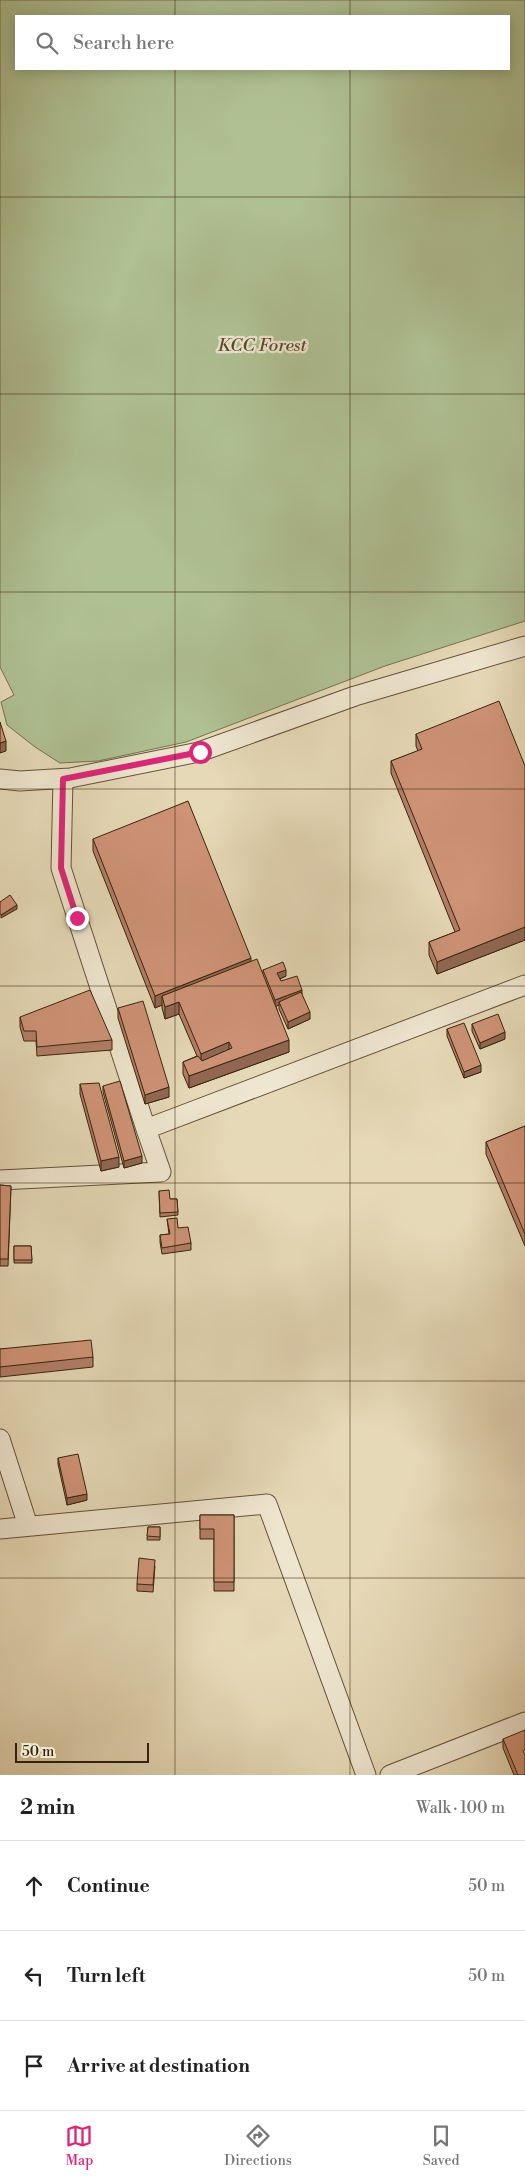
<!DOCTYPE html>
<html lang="en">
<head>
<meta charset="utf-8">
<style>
	body { margin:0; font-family:"Libre Bodoni",serif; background:#f2f2f2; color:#222 }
	.scale { position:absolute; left:15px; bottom:12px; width:134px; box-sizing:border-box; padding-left:5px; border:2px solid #38240d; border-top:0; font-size:14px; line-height:18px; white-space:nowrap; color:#38240d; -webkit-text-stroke:4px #efe6d0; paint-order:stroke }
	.stop { position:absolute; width:15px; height:15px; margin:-11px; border:4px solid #db2777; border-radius:50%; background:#fff }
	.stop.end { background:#db2777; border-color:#fff; box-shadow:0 1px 5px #0008 }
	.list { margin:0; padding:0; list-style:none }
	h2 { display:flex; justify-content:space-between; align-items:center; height:65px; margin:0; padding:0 20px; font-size:21px }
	h2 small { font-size:16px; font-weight:400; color:#767676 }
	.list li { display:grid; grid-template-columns:32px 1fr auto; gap:15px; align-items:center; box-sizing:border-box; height:90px; padding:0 20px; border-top:1px solid #e0e0e0 }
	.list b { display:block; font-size:19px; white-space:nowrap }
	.list em { font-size:16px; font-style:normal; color:#767676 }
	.icon { flex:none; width:28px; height:28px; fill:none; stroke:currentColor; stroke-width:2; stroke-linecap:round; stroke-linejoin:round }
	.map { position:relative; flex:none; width:525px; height:1775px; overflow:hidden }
	.search { position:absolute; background:#fff; box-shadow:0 2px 12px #0003; left:15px; right:15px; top:15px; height:55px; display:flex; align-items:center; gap:12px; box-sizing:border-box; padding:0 18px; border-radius:0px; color:#767676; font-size:19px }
	.sheet { height:335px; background:#fff }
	nav { display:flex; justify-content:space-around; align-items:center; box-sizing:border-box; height:70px; border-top:1px solid #e0e0e0; background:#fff; font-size:14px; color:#767676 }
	nav a { display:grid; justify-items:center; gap:2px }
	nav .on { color:#db2777 }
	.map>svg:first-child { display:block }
	.green { fill:#afc093; stroke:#747250; fill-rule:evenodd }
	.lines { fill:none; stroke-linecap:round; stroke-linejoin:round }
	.minor-casing { stroke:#645138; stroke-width:21 }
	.minor { stroke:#efe6d0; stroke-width:19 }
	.wall { fill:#b27e66; stroke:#38240d }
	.shaded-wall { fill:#916753; stroke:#38240d }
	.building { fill:#cf9377; stroke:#38240d }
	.route { stroke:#db2777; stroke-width:6 }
	.grid { fill:none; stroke:#38240d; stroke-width:1; stroke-opacity:0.55 }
	.labels { text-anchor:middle; stroke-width:4.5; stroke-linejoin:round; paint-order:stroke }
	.park-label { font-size:18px; font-style:italic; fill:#564b2e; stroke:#efe6d0 }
</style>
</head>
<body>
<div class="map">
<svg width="525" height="1775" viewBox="0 0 525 1775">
	<rect width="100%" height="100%" fill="#e6d9b7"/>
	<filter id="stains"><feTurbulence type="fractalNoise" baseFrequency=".004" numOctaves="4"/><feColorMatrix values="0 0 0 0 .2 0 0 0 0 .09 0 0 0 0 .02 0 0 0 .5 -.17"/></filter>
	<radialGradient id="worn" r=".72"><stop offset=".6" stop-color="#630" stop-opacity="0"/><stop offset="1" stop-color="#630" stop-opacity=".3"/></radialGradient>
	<path class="green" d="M0,0H525V621L385,666L186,742L98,761L60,763L35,747L7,725L1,702L14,695L0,667ZM16,16H509V69H16Z"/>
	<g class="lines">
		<g class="minor-casing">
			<path id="minor" d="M0,779L20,781L70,778L199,752L355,696L525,646
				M63,779L61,868L146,1129
				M0,1180L161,1172L146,1129L525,985
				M0,1439L28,1526
				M0,1529L267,1504L366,1775
				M390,1775L525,1722"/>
		</g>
		<use href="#minor" class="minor"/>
	</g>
	<path class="wall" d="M416,734L525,940L437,974L429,955V942L455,932L391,773V761L418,751L416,746Z
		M93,839L251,961L263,973V970L286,976L280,979L281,981L302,996L310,1019L288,1029L279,1009V1005L276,1006L289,1052L189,1088L183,1074V1062L197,1056L179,1014L165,1019L162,1008V1005L155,1008L93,851Z
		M118,1008L169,1097L145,1104L118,1018Z
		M20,1017L112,1040V1050L37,1056L36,1041H24L20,1027Z
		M472,1024L505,1039L480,1049L472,1031Z
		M447,1029L481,1072L464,1078L447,1036Z
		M80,1084L119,1167L101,1171L80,1094Z
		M103,1086L142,1163L124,1168L103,1092Z
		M525,1126V1246L486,1154V1142Z
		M0,1185L11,1186L8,1266H0Z
		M159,1191L170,1199H177L178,1215L160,1217Z
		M167,1219L178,1228L191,1243V1250L162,1254L160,1242V1235L169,1234Z
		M14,1246H31L32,1263H14Z
		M0,1349L93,1357V1367L0,1377Z
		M58,1458L87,1500L67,1505L58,1464Z
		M200,1515H234V1591H214V1539H200Z
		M148,1527H160V1540H147Z
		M155,1566L153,1592L137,1591V1584Z
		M503,1739L525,1775H514L503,1748Z"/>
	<path class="shaded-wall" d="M6,741V751L0,753V743Z
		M17,905V909L1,918V915Z
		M525,927V940L437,974V962Z
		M251,958V970L162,996V1005L155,1008V996Z
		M286,970V976L277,980V973Z
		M302,990V997L279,1002V1005L275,1007V1000Z
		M179,1002V1014L165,1019V1007Z
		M310,1012V1019L288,1029V1022Z
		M505,1032V1039L480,1049V1043Z
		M289,1040V1052L189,1088V1076Z
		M229,1042V1054L201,1066V1054Z
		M481,1065V1072L464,1078V1072Z
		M169,1087V1097L145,1104V1095Z
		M142,1156V1163L124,1168V1161Z
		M119,1157V1167L101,1171V1161Z
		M87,1494V1500L67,1505V1498Z"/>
	<path class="building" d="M499,701L525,766V927L437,962L429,942L460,930L391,761L422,749L416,734Z
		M0,722L6,741L0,743Z
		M188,801L251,958L155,996L93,839Z
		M10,895L17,905L1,915L0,913V902Z
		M257,959L289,1040L189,1076L183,1062L198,1056L202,1061L232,1048L229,1042L201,1054L179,1002L165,1007L162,996Z
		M283,962L286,970L277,973L281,981L297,976L302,990L275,1000L263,970Z
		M90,990L112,1040L37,1047L36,1031H24L20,1017Z
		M301,992L310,1012L288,1022L279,1002Z
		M143,1001L169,1087L145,1095L118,1008Z
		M498,1014L505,1032L480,1043L472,1024Z
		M464,1023L481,1065L464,1072L447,1029Z
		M120,1081L142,1156L124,1161L103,1086Z
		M99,1083L119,1157L101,1161L80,1084Z
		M525,1126V1234L486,1142Z
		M0,1185L11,1186L8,1259H0Z
		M169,1190L170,1199H177L178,1212L160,1213L159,1191Z
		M177,1218L178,1228L188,1227L191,1243L162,1248L160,1235L170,1234L167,1219Z
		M14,1246H31L32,1260H14Z
		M91,1340L93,1357L0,1367V1349Z
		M78,1454L87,1494L67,1498L58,1458Z
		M200,1515H234V1582H214V1529H200Z
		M148,1527H160V1537L147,1536Z
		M139,1558L155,1560L153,1585L137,1584Z
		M525,1730V1750L523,1751L525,1755V1775H518L503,1739Z"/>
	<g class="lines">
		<path class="route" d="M77,918L61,868L63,779L200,752"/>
	</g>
	<path class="grid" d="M175,0V16M350,0V16M175,69V1775M350,69V1775M0,197H525M0,394H525M0,592H525M0,789H525M0,986H525M0,1183H525M0,1381H525M0,1578H525"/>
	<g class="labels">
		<g class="park-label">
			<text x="262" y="351">KCC Forest</text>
		</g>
	</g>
	<rect width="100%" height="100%" filter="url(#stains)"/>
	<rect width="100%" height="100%" fill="url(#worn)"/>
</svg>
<div class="scale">50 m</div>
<div class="stop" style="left:200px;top:752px"></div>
<div class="stop end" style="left:77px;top:918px"></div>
<div class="search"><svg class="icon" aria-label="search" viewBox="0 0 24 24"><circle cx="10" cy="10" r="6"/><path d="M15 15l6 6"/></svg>Search here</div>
</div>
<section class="sheet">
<h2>2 min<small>Walk · 100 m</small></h2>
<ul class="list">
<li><svg class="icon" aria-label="ahead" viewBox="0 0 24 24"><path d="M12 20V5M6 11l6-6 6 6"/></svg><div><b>Continue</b></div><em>50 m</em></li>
<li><svg class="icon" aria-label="left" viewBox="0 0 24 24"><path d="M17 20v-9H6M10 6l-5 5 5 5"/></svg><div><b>Turn left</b></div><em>50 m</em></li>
<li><svg class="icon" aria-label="arrive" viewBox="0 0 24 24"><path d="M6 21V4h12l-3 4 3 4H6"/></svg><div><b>Arrive at destination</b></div></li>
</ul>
</section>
<nav>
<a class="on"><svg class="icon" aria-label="map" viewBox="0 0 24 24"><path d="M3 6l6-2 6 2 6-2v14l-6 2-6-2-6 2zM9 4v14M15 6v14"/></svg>Map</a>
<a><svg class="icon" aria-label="directions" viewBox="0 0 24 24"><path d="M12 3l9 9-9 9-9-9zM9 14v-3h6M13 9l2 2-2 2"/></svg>Directions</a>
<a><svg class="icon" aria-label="saved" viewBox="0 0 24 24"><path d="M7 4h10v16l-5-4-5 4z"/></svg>Saved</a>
</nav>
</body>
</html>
